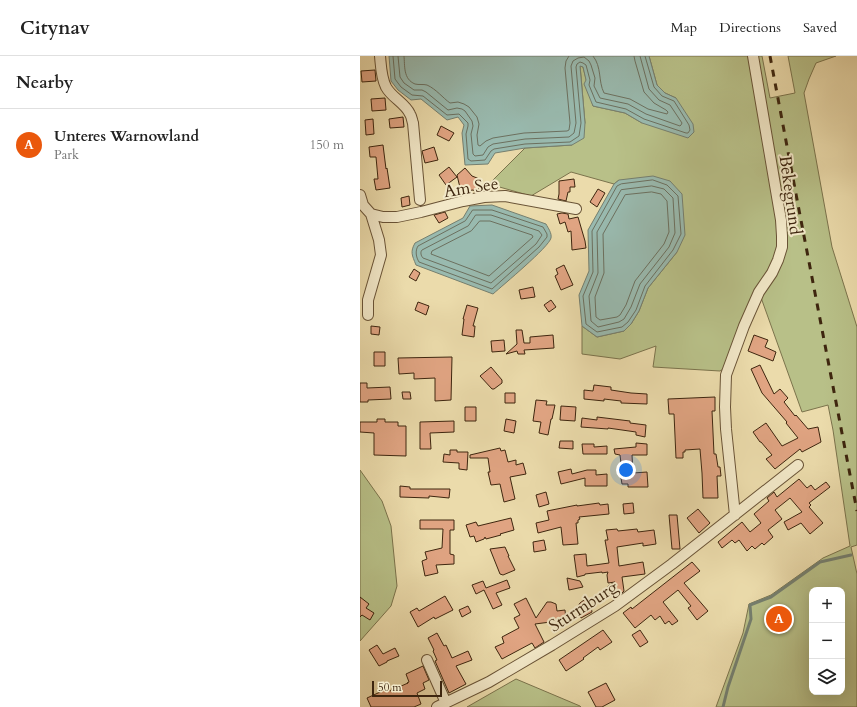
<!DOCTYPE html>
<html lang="en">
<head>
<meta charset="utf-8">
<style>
	body { margin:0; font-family:Cardo,serif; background:#f6f6f6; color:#222 }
	.controls { position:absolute; right:12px; bottom:12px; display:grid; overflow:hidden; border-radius:8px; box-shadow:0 4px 16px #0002 }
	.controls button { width:36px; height:36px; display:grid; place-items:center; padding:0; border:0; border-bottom:1px solid #e0e0e0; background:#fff; color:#222; font:20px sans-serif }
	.scale { position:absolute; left:12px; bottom:10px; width:70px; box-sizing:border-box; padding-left:4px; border:2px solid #3e260f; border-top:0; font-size:11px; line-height:14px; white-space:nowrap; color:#3e260f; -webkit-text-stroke:3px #f2e8c8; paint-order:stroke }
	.you { position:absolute; left:266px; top:414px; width:14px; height:14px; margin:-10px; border:3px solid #fff; border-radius:50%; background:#1a73e8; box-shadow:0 0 0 6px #1a73e833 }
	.badge { display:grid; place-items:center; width:26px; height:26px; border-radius:50%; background:#ea580c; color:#fff; font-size:13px; font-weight:700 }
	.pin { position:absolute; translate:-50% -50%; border:2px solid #fff; box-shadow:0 1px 4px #0006 }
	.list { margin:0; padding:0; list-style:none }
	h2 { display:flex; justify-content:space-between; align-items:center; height:52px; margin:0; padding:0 16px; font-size:17px }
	h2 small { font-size:13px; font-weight:400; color:#767676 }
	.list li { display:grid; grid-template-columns:26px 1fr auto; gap:12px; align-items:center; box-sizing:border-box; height:72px; padding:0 16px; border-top:1px solid #e0e0e0 }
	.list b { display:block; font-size:15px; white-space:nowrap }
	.list p { margin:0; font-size:13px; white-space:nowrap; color:#767676 }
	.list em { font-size:13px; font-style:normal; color:#767676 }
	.icon { flex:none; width:22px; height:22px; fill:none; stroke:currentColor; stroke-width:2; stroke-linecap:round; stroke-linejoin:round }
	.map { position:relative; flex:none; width:497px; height:651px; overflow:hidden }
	header { display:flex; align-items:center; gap:24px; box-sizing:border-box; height:56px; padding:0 20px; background:#fff; border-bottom:1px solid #e0e0e0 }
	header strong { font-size:19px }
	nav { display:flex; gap:22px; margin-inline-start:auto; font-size:14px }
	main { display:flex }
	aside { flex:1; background:#fff }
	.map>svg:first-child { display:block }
	.green { fill:#b8c088; stroke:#7b734c; fill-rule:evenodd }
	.water { fill:#99baaf; stroke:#757f6f }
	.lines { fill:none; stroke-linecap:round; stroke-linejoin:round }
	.shore { stroke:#6c705f; stroke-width:1 }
	.stream { stroke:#757f6f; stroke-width:3 }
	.building { fill:#e0a482; stroke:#3e260f }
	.minor-casing { stroke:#695336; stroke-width:12 }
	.minor { stroke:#f2e8c8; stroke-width:10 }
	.rail { stroke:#3e260f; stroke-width:3; stroke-dasharray:7 7; stroke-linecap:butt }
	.labels { text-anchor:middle; stroke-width:4; stroke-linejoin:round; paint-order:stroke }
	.street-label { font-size:17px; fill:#3e260f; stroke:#f2e8c8 }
</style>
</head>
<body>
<header>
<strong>Citynav</strong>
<nav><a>Map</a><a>Directions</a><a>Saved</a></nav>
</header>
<main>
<aside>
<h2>Nearby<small></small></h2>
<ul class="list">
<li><span class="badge">A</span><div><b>Unteres Warnowland</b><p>Park</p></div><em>150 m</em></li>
</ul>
</aside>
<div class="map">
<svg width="497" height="651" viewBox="0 0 497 651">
	<rect width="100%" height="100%" fill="#ebdbab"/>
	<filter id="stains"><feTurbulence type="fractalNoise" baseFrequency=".005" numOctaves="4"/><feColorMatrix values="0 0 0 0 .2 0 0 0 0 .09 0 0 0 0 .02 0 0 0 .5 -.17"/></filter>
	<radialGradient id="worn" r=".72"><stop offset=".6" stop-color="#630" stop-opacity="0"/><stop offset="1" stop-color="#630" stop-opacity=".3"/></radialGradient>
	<path class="green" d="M289,0H402L410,42L435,37L428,0H476L456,7L449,23L444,37L472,191L497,271V489L491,491L497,518V651H356L383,577L389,548L411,539L463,502L490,490L473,374L468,349L442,356L399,236L365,312L360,315L293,311L296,290L260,303L222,298V270L237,281L264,275L271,268L279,255L288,232L317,196L259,124L254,128L211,116L171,140L129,128L165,92L212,89L225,67L220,9L223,11L233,50L265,57L282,67L316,42L305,37L297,29ZM452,534H482V636H452Z
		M0,414L22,445L31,470L37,530L31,550L0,585Z
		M156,623L220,650L221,651H107Z"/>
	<path class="water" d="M29,0H289L297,29L305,37L316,42L333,68L334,76L328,82L282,67L265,57L233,50L224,28L226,24L223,11L220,10L225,67L224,82L212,89L165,92L135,97L128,108L105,109L102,77L104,69L98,61L87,64L61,43L51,44L38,34L31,25Z
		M293,120L310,125L322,138L325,179L317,196L288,232L279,255L271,268L264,275L237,281L222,270L219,239L229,215L228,174L254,128L259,124Z
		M132,149L186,168C188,172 192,177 191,182C189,191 143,229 133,238L56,209C52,199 50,196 55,187L103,162L110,150Z"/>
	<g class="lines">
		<path class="shore" d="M33,0L35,23L41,31L52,39L63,40L87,59L99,58L108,67V70L106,78L108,103L111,105L125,104L131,95L134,93L165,88L210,86L219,80L221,67L216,11L217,8L220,6L223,7L226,9L230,24L229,29L236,46L266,53L284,63L326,77H328L330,74L329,69L314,45L302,40L294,31L285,0
			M38,0L40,21L44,27L54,34H62L66,36L88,54L97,52L102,53L105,55L112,65L113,70L111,78L113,98L115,100L123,99L128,91L133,88L165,83L209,81L214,77L216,67L211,10L213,5L218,2L224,1L229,5L231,9L235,22L234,30L240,42L268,48L286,58L320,70L321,69L322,67L310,49L299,44L289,33L280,0
			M44,0C45,10 43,23 55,28C59,29 63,28 67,29C76,33 83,42 90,47L98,46L104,48L109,51L117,61L119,68L117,79L118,89L120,90L126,85L133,82L164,77L207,75L209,74L210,67L205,12L206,5L209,0
			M233,0C242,11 238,25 244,37L270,43L288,53L307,58L308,56L306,54L294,47L284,36L275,5L274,0
			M293,124L307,129L318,140L321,178L313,194L285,230L276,254L268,266L262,271L237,276L226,268L223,240L233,216L232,175L257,130L261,128Z
			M292,130L304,133L313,142L315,177L309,191L280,228L271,251L264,263L259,266L238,271L231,265L229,240L238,217L237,176L261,134Z
			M292,136L301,138L307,145L309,176L304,188L275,225L266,249L260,259L257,261L240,264L236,261L235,241L244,217L243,178L265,139Z
			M113,154H132L183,171L187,178V181L179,191L132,233L59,206C56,201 55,195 58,190L105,165Z
			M116,159H131L179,175L182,179L176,188L131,227L63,202C61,200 60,196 62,194L108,170Z
			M120,165H130L172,179L173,181L129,220L71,198L72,195L111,175Z"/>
		<path class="stream" d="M363,651L368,631L391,563L390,549L411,541L460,506L491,499"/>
	</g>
	<path class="building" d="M15,14L16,25L2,26L1,15Z
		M25,42L26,54L12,55L11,43Z
		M43,61L44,71L30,72L29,63Z
		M13,63L14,78L6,79L5,64Z
		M81,70L94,77L89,85L77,79Z
		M23,89L26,113L27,112L30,132L16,134L14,123H18L16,101H10L9,91Z
		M74,91L78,104L65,107L62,95Z
		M89,111L97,121L86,129L79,119Z
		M105,112L112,120L122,124L117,136L113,134L101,136L97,119Z
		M214,123L215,131H210V136H208L206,145L198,143L199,138V125Z
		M238,133L245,137L237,151L230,146Z
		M49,140L50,149L42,151L41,142Z
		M85,156L88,162L79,167L74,159Z
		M202,157L208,158L209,163L218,161L225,185L226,192L212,194L211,175L208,176L205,166L200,168L197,158Z
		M204,209L213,229L201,234L195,220L198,218L196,213Z
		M54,213L60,217L56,225L49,221Z
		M173,231L175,241L161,243L159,234Z
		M191,244L196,251L189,256L184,249Z
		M58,246L69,250L66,259L55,254Z
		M107,249L118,252L113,270H115L114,281L102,279L104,263H103Z
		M11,270L20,271L19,279L11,278Z
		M156,274H162L164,287H170V281L193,279L194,292L164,294L165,298H158L157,295L146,298L157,288Z
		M394,279L408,284L405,291L416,296L413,305L388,295Z
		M144,284L145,295L132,296L131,285Z
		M14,296H25V310H14Z
		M92,301L91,344L75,345V322L54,323V317L39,318L38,302Z
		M400,309L414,338L420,333L428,342L424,346L435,360L436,359L448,373L458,371L461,386L442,396L440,393L415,413L406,403L412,399L401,386H400L393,376L406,367L422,390L438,382L426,367L427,366L402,337L391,313Z
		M131,311L142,324V327L134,333H132L120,320Z
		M0,327H7V332L30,331L31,343L8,344V346H0Z
		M234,329L251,331V334L271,337L287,338V348L261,347V345L244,343V345L224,343V334L233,335Z
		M42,336H50L51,343H43Z
		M145,337H155V347H145Z
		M355,341V355H352L354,398H356L358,411H360L361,420H357L358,442H343L342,417L340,393L325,394V396H323V402H316L314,358H309L308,343Z
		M176,344L187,345L186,349H195L192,363H191L188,379L179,377L181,366L173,365Z
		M201,350L216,351L215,365L200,364Z
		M105,351H116V365H105Z
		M237,361L270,365V367L286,369L285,381L276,379V376L248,372V373L221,371L222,362L237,364Z
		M17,363H25V366H38V370H46V400L14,399V377L0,376V366H17Z
		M146,363L156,365L154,377L144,375Z
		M94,365V376L70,377L71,393H60V366Z
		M200,385H213V393L199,392Z
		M276,387L287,388V399H272L273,417L287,416L288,431H268V428H262L260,416H262L260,399L255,398L254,393L276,391Z
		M222,388H234V391L247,390V398H223Z
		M140,392L141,395L145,394L148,406L156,404V409L163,407L166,418L150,421L155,443L144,446L140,428L131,429L128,416H130L128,402H110V399Z
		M90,394H97V396H108L107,414L99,413V407L83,406L84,398L90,399Z
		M211,413L212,418L227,414H236V419L247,418V430H225V422L201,428L198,416Z
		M439,423L447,432L451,429L455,434L466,426L470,431L449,447L451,449L449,451L463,467L450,478L441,467L428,474L424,466L442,456L430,442L415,454L422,463L408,474L413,481L404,489L402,487L395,493L392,490L387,495L379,484L375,487L372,484L362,492L358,486L382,466L390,476L401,467L394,458L409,445L407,442L414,436L417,441Z
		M40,430L50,431V433H90L89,442L69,440V442L40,441Z
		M186,436L189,448L179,451L176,439Z
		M239,447L240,449L248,448L249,458L219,461L220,463L218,464V467H216L218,488L203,489L201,471L178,477L176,467L189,464L187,455L217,449V450Z
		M273,447L274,457L264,458L263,448Z
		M338,453L350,467L339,477L327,462Z
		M309,459H317L320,493H312Z
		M151,462L154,474L140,478L141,479L126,483L125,481L124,483L116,486L114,480L110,481L106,469L116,466L118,470Z
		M60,464H94V474H90V498L94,499V508L76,509L78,517L65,520L62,505L67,503L65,496L82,492L83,473H60Z
		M257,473L258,475L277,473L278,476L294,474L296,488L283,490V487L257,491L259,510L283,506L285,518L262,521L264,535L262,537L250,539L248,530L255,526L248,527L247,519L248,516L242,517V516L225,518V519L217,521L214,499L226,498L227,510L249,507L245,484H248L246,474Z
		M184,484L186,494L174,496L173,486Z
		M145,491L149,500H148L155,514L143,519L140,518L130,493Z
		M332,506L340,515L324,527L348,555L337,564L328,552L331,550L318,534L303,546L318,565L312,569L309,565L305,568L300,560L295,564L291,559L275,572L263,557L271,551L272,553Z
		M207,522L220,525L223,531L209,534Z
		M147,524L150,532L136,537L142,549L133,553L124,534L116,538L112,529L123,525L126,532Z
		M85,540L93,554L75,563L74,561L58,571L50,556L57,552L59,555Z
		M0,541L9,548L6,552L14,557L10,564L2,559L0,561Z
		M166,542L176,562L187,546H191L196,548L197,555L205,554L206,564L175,568L184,586L175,592L172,587L142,603L135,591L144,587L142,581L159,572L154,562L160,559L154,548Z
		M224,544L230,545L232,556L221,562L216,553L220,547Z
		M108,550L111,556L102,561L99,554Z
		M243,574L252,586L240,594L238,591L223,602L224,603L206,615L199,604Z
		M280,574L288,586L280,591L272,579Z
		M77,577L84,590L86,589L92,602L108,595L112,604L96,610L106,628L89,637L75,605L77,604L73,595L74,594L68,582Z
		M17,589L23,598L35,592L39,600L27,605V606L19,610L9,594Z
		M63,610L69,624L63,627L65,633L57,637L61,648L54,651H11L7,642L29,632L30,635L48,627H47L49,626L46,618Z
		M246,627L255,644L242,651H236L228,636Z"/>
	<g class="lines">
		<g class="minor-casing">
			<path id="minor" d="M20,0C21,10 21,21 26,31C32,42 45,47 50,58C52,61 52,65 53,67L60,144
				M0,139L3,149L11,158L19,184L21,199L8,244V259
				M11,158L23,161H37L61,156L103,145L124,141L145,140L216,153
				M375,459L366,373L365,351L366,319L384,270L399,236L412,217L418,204L422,191V180L421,164L393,0
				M67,604L86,647
				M77,651L129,626L192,589L255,550L312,508L438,409"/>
		</g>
		<use href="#minor" class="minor"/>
		<path class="rail" d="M410,0L439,154L497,455"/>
	</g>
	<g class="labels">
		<g class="street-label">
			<text transform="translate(111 131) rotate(-9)" y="6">Am See</text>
			<text transform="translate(431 139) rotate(82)" y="6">Bekegrund</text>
			<text transform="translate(223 550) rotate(-33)" y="6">Sturmburg</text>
		</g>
	</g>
	<rect width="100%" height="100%" filter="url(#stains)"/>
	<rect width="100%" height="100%" fill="url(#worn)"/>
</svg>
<div class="controls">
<button>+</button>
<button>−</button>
<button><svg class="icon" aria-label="layers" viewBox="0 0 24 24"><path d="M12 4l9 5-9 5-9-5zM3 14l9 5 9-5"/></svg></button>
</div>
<div class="scale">50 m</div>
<div class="you"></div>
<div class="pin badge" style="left:419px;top:563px">A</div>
</div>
</main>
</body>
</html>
